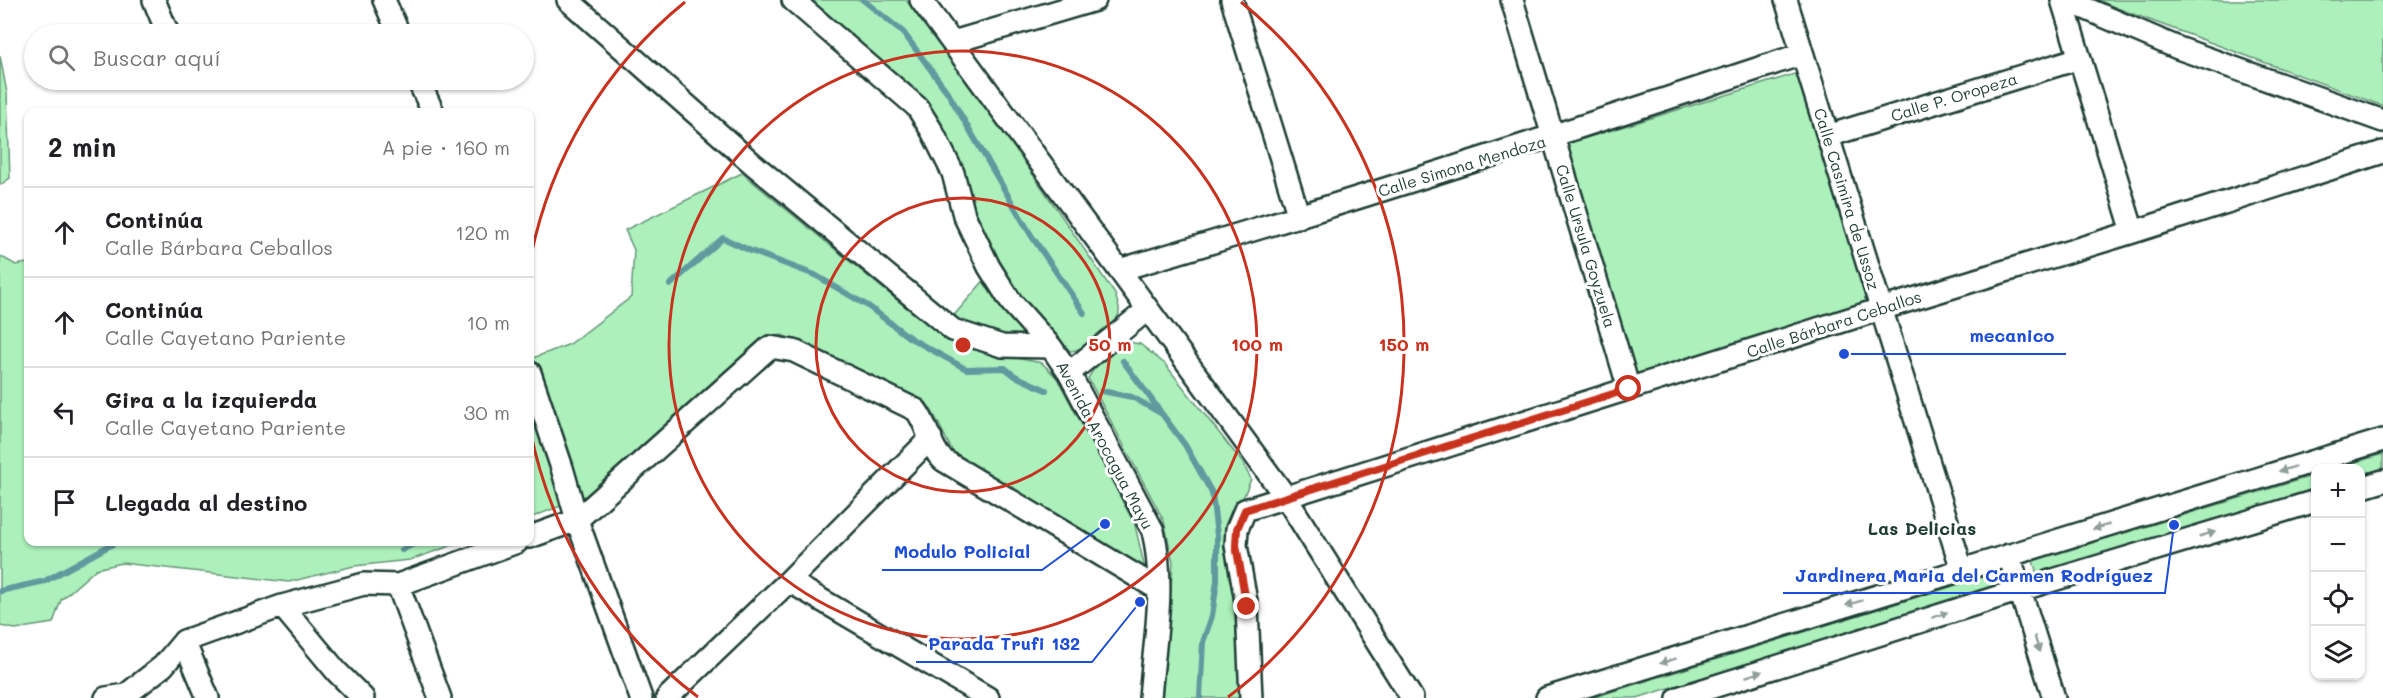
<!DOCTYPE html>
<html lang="es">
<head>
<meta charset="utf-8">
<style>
	body { margin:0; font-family:Mali,sans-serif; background:#f2f2f2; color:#202124 }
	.controls { position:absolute; right:18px; bottom:18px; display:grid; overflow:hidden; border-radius:12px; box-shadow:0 2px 4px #0004 }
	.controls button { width:54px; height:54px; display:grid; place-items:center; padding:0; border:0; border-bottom:2px solid #e0e0e0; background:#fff; color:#202124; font:30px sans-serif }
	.stop { position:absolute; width:18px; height:18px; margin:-14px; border:4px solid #c8321e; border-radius:50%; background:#fff }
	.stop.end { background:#c8321e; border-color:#fff; box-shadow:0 2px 6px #0008 }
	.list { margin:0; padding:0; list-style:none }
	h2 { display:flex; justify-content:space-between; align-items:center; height:78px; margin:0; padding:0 24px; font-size:26px }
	h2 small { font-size:20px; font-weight:400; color:#757577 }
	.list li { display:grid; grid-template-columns:39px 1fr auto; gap:18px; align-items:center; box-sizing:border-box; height:90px; padding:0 24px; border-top:2px solid #e0e0e0 }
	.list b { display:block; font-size:22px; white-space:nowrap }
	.list p { margin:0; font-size:20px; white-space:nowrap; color:#757577 }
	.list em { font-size:20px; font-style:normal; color:#757577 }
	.icon { flex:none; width:33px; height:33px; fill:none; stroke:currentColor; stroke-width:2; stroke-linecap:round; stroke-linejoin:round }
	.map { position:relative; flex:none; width:2383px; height:698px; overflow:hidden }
	.search { position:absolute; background:#fff; box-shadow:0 2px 4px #0004; left:24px; top:24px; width:510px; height:66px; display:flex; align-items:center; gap:15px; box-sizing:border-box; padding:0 21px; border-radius:33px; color:#757577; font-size:22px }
	.panel { position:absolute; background:#fff; box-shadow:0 2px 4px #0004; left:24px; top:108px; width:510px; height:438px; border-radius:12px }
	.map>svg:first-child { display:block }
	.green { fill:#acf0bb; stroke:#669678; stroke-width:1.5 }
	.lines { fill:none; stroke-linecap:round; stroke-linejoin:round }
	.stream { stroke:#5f9a9e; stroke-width:6 }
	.minor-casing { stroke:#1f3d34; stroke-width:26 }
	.minor { stroke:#fff; stroke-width:21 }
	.oneway { fill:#8f9e9a }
	.route { stroke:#c8321e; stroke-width:8 }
	.ring { fill:none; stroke:#c8321e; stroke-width:3 }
	.labels { text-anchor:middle; stroke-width:6; stroke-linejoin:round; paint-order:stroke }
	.street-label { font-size:16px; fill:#1f3d34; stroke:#fff }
	.neighbourhood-label { font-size:18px; font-weight:bold; fill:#1f3d34; stroke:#fff }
	.centre { fill:#c8321e; stroke:#fff; stroke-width:3 }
	.ring-label { font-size:18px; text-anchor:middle; font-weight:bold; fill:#c8321e; stroke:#fff; stroke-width:6; stroke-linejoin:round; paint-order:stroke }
	.leader { fill:none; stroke:#1d4ed8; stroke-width:2 }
	.callout-dot { fill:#1d4ed8; stroke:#fff; stroke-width:2 }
	.callout-label { font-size:18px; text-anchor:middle; font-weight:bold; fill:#1d4ed8; stroke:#fff; stroke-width:6; stroke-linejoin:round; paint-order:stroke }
</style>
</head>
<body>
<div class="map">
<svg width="2383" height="698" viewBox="0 0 2383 698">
	<rect width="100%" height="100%" fill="#fff"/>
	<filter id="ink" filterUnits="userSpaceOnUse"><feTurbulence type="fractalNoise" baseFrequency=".0167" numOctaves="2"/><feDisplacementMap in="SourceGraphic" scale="12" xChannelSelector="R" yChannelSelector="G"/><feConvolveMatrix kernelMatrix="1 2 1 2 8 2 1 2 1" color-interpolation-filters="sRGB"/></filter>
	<g filter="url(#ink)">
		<path class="green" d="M807,0H906L970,83L1115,294C1117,302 1122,311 1117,318C1112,328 1080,352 1070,351L1030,307L1002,268L982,228L947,136L930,110Z
			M2095,0H2383V106Z
			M0,56L7,93L10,178L0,185Z
			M1798,73L1869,305L1637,376L1566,144Z
			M742,173L903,305L943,334L972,349L1042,363L1057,378L1135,525L1145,569L957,459C945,440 939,420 926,402L782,335L767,337L586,496L530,518V359L570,344L631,297L634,250L625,230Z
			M0,256L16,265L28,263V542H462L410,560L354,566L289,582L122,563L96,569L61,600L53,623L15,629L0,626Z
			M987,277L1031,333C1004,350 975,331 950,320Z
			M1122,341L1140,344L1165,364L1242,462L1251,479L1228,534L1244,698H1162L1173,562L1164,521L1088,378L1101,359Z
			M2383,454V468L2361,475L2360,468H2337Z
			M2315,475V489L2037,574L2033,561Z
			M1992,574L1996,586L1637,698H1591Z"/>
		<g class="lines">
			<path class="stream" d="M863,0L903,32L948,93L1031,235L1084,313
				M670,285L723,238L751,251L815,275L868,306L910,338L966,369L1005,368L1015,376L1046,390
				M1123,361L1160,411
				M1102,391L1132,397L1162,414L1185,445L1212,493L1217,535V581L1212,616L1203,642L1200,698
				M402,550L417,542
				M0,591L45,581L116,542"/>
			<g class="minor-casing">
				<path id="minor" d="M154,0L168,34
					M384,0L399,34
					M568,0L753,164L953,330L1002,346L1051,347
					M793,0L917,107L932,131L953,173L964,215L989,267L1011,302L1051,347L1069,373L1153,531C1166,585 1154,644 1150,698
					M921,0L1285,496L1412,698
					M1232,0L1299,217
					M1512,0L1629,389
					M1786,0L1962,570
					M2062,0L2133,232
					M2066,0L2178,48L2383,121
					M953,42L1095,0
					M418,80L433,112
					M1828,136L2080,58
					M1119,270C1348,203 1575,129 1802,54
					M530,373L562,468L577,520L641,698
					M1069,373L1147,310
					M2360,488L2383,481
					M530,537L577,520L770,347L794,351L916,410C928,425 929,447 943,460L1158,589
					M2009,555L2054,698
					M789,581L988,698
					M398,585L440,698
					M282,606L337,672L363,698
					M184,641L208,698
					M106,698L126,695L163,666L184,641L282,606L364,584L398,585L517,542
					M667,698L789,581L931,438
					M1251,698L1247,607L1236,545L1237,529L1245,510L1881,309L2133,232L2383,152
					M1547,698L2383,440
					M1678,698L2020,590L2316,501"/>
			</g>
			<use href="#minor" class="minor"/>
		</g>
		<defs><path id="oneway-solid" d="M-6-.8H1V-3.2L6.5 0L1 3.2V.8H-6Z" transform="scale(1.5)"/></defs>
		<g class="oneway">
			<use href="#oneway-solid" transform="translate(2287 469) rotate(163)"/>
			<use href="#oneway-solid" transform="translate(2101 527) rotate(163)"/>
			<use href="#oneway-solid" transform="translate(2207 534) rotate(-17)"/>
			<use href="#oneway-solid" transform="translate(1854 603) rotate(163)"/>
			<use href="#oneway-solid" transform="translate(1940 615) rotate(-18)"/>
			<use href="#oneway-solid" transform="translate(2037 644) rotate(73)"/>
			<use href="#oneway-solid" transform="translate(1668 661) rotate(163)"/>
			<use href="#oneway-solid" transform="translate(1754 674) rotate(-18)"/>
		</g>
	</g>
	<g class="lines" filter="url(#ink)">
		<path class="route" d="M1247,607L1236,545L1237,529L1245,510L1629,389"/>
	</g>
	<g class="ring">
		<circle cx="963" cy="345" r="147"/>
		<circle cx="963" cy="345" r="294"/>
		<path d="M698 697A441 441 0 0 1 530 429M530 261A441 441 0 0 1 685 2M1241 2A441 441 0 0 1 1228 697"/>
	</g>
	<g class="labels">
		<g class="street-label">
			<text transform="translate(1954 97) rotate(-17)" y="6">Calle P. Oropeza</text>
			<text transform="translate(1462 166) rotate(-17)" y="6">Calle Simona Mendoza</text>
			<text transform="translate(1847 199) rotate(73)" y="6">Calle Casimira de Ussoz</text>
			<text transform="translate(1586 246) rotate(73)" y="6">Calle Ursula Goyzuela</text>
			<text transform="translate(1834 324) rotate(-18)" y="6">Calle Bárbara Ceballos</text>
			<text transform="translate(1105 445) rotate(62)" y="6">Avenida Arocagua Mayu</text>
		</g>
		<g class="neighbourhood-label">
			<text x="1922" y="535">Las Delicias</text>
		</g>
	</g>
	<circle cx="963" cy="345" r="9" class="centre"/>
	<g class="ring-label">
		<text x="1110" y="351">50 m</text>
		<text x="1257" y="351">100 m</text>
		<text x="1404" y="351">150 m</text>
	</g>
	<path class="leader" d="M1844 354L1957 354H2066M1105 524L1042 570H882M2174 525L2165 593H1783M1140 602L1092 662H916"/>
	<g class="callout-dot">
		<circle cx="1844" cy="354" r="6"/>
		<circle cx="1105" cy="524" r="6"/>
		<circle cx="2174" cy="525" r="6"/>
		<circle cx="1140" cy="602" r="6"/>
	</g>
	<g class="callout-label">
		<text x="2012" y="342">mecanico</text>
		<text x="962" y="558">Modulo Policial</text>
		<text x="1974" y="582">Jardinera Maria del Carmen Rodríguez</text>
		<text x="1004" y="650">Parada Trufi 132</text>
	</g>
</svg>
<div class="controls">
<button>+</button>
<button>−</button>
<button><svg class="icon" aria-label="locate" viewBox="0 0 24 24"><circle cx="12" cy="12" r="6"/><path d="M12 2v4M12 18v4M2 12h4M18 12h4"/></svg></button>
<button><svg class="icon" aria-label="layers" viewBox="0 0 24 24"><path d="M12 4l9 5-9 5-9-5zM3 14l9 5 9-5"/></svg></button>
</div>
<div class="stop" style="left:1629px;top:389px"></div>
<div class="stop end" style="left:1247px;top:607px"></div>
<div class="search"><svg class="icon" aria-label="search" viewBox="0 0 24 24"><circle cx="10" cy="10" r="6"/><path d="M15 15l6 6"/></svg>Buscar aquí</div>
<section class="panel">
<h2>2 min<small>A pie · 160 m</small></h2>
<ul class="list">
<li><svg class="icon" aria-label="ahead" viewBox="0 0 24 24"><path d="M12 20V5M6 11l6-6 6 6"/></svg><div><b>Continúa</b><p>Calle Bárbara Ceballos</p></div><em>120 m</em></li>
<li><svg class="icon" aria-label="ahead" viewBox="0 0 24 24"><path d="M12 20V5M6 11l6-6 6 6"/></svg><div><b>Continúa</b><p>Calle Cayetano Pariente</p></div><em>10 m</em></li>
<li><svg class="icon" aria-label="left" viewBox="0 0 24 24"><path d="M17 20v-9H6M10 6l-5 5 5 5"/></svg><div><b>Gira a la izquierda</b><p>Calle Cayetano Pariente</p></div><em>30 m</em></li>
<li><svg class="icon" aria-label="arrive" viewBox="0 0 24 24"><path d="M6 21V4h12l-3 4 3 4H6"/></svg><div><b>Llegada al destino</b></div></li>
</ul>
</section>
</div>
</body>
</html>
